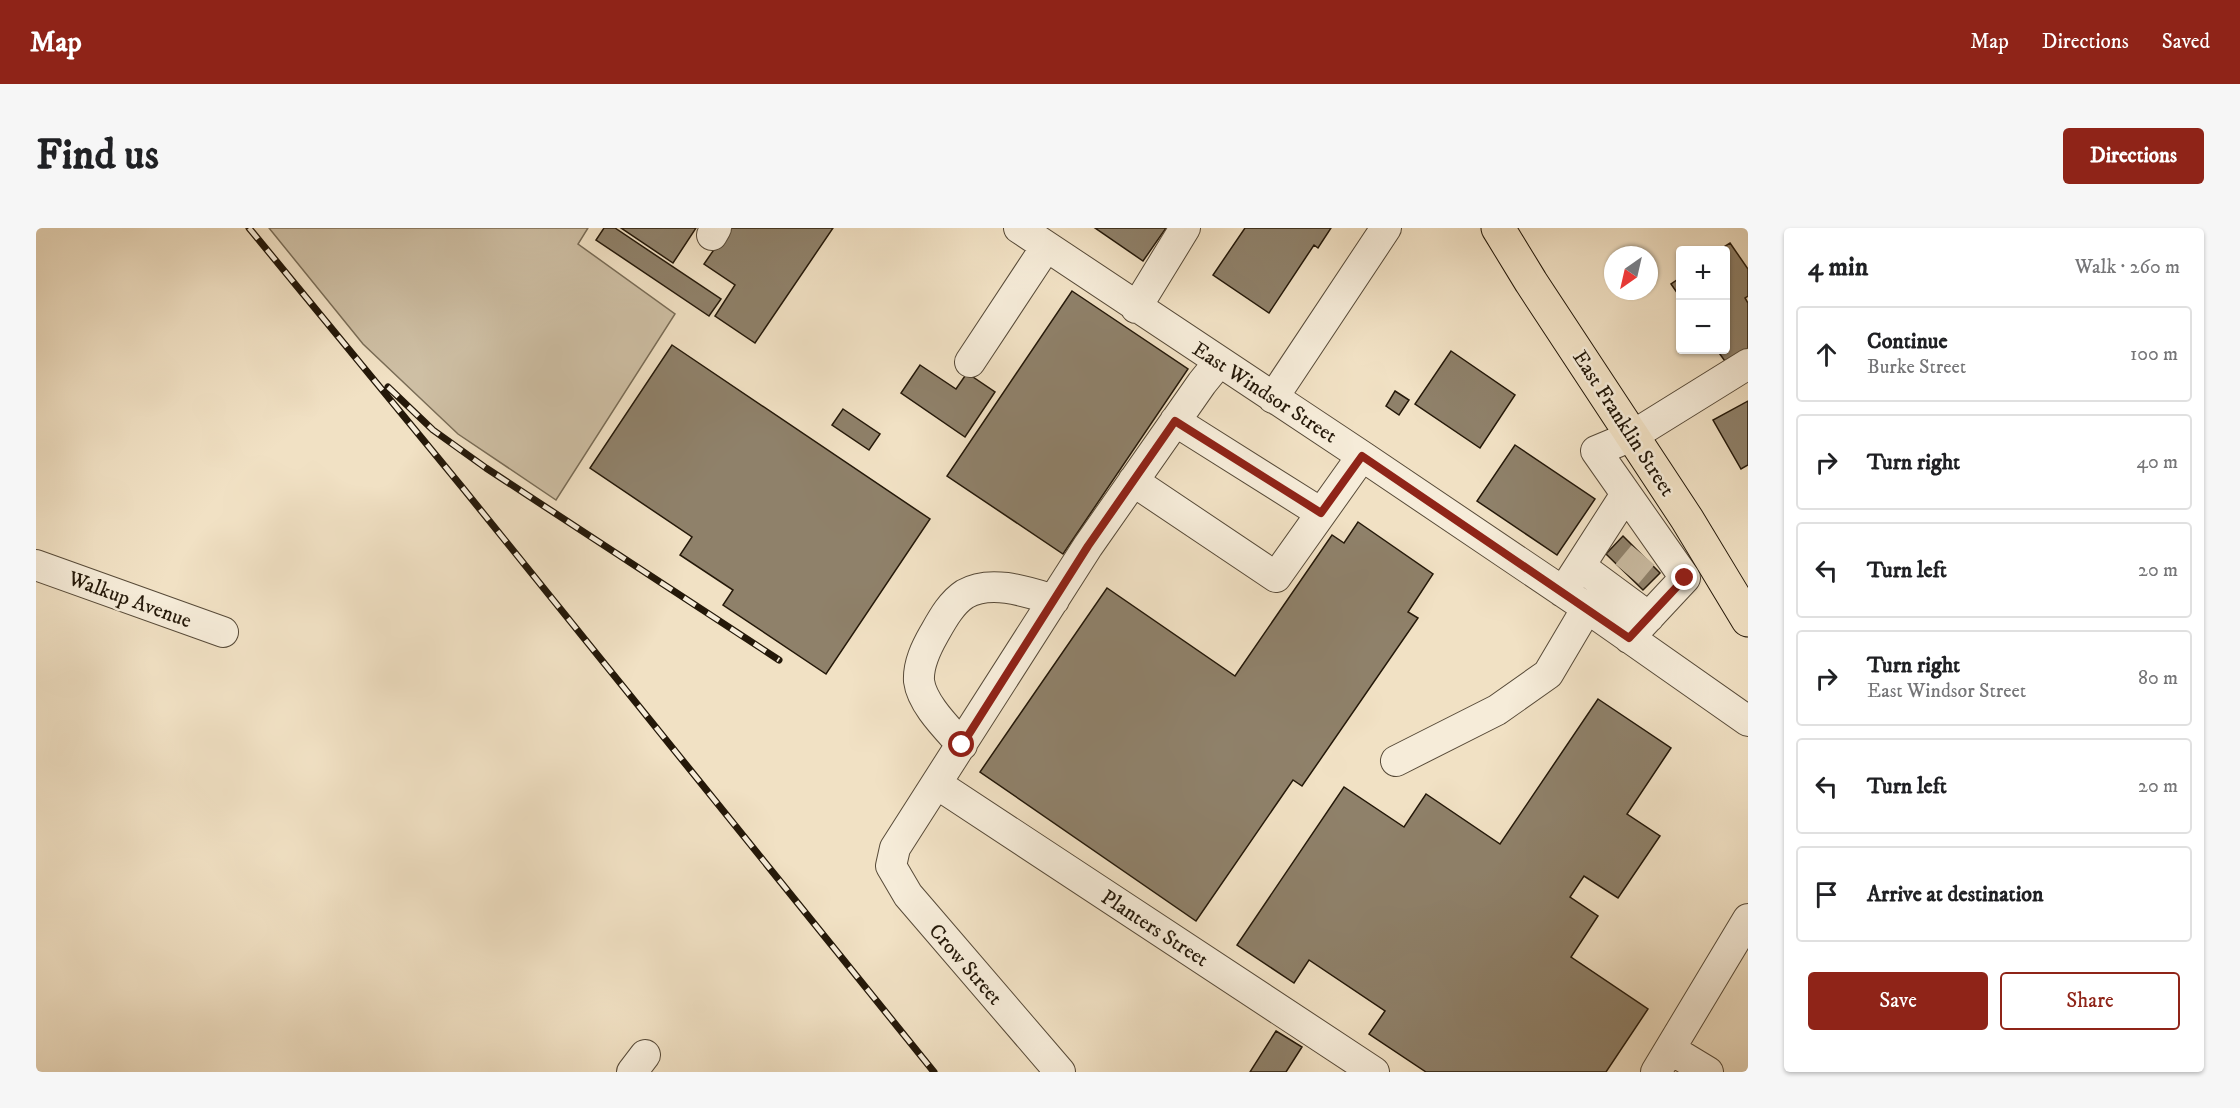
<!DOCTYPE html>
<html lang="en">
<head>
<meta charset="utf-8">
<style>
	body { margin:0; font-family:"IM FELL DW Pica",serif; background:#f6f6f6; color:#202124 }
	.controls { position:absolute; right:18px; top:18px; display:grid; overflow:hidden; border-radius:6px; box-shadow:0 2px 4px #0004 }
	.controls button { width:54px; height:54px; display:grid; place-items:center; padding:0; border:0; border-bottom:2px solid #e0e0e0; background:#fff; color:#202124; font:30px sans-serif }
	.compass { position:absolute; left:1568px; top:18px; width:54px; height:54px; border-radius:50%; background:#fff; box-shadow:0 2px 4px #0004; rotate:214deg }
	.stop { position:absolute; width:18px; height:18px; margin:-14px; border:4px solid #8f2418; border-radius:50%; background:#fff }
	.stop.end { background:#8f2418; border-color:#fff; box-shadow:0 2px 6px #0008 }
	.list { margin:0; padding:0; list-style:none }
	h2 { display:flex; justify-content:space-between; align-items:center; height:78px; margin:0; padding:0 24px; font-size:26px }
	h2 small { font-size:20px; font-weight:400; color:#757577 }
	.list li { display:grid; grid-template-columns:39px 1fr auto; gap:18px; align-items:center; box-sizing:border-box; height:96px; margin:0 12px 12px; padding:0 12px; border:2px solid #e0e0e0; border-radius:6px }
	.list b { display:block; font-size:22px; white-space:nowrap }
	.list p { margin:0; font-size:20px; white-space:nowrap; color:#757577 }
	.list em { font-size:20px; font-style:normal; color:#757577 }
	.actions { display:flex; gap:12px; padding:18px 24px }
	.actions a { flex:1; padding:14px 0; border:2px solid #8f2418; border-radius:6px; text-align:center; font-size:21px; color:#8f2418 }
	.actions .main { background:#8f2418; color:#fff }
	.icon { flex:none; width:33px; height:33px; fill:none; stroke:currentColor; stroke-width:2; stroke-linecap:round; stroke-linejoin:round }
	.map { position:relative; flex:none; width:1712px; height:844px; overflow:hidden; border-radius:6px }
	header { display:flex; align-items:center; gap:36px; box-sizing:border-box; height:84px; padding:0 30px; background:#8f2418; color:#fff }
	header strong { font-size:28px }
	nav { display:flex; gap:33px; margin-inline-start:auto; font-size:21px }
	.intro { display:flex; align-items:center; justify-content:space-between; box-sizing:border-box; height:144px; padding:0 36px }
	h1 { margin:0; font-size:42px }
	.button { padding:15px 27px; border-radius:6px; background:#8f2418; color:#fff; font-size:21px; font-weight:700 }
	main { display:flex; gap:36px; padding:0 36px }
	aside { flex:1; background:#fff; border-radius:6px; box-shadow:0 2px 4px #0004 }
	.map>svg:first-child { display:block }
	.green { fill:#cebfa4; stroke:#796c56; stroke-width:1.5 }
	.building { fill:#8f816a; stroke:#241809; stroke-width:1.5 }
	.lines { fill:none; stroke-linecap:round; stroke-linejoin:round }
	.minor-tunnel { stroke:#c8b99f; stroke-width:30; stroke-dasharray:30 15; stroke-linecap:butt }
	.minor-casing { stroke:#574a38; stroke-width:32 }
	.major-casing { stroke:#241809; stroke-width:35 }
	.minor { stroke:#f6ecd9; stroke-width:30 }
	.major { stroke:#f1e1c4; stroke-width:33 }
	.rail-casing { stroke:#241809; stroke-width:7 }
	.rail { stroke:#f6ecd9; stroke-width:4.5; stroke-dasharray:14; stroke-linecap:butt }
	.route { stroke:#8f2418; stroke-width:8 }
	.labels { text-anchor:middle; stroke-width:5; stroke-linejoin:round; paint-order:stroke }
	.street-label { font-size:21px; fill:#241809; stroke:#f6ecd9 }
</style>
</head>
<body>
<header>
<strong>Map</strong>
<nav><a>Map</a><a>Directions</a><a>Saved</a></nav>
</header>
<div class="intro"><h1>Find us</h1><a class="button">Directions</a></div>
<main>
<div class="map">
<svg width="1712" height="844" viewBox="0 0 1712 844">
	<rect width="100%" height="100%" fill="#f1e1c4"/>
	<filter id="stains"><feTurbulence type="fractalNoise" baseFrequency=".00333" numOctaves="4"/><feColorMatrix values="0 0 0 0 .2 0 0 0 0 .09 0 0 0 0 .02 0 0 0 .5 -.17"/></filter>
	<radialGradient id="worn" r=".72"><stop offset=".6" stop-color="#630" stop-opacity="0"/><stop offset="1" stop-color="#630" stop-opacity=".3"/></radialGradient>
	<path class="green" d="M233,0H552L542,16L639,86L520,272L422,206L327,116Z"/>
	<path class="building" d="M568,0H579L685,71L673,88L560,12Z
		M585,0H660L637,35Z
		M693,0H797L719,115L679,88L699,57L668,36Z
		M1059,0H1130L1107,33Z
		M1209,0H1295L1282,20L1278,17L1233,85L1177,47Z
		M1694,15L1712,41V68L1709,70L1712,75V122L1691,136L1681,122H1690V22H1683Z
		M1644,50V69L1635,56Z
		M1036,63L1152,141L1027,326L911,248Z
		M636,117L894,291L790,446L687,377L697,362L644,327L656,309L554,240Z
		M1415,123L1479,167L1444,220L1379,176Z
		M884,137L920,161L931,145L959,164L929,209L865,165Z
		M1359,163L1373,172L1363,187L1350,178Z
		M1712,173V237L1705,241L1677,192Z
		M807,181L844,206L833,222L796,197Z
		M1479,217L1559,271L1521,327L1441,273Z
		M1322,294L1397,346L1372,384L1382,390L1266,558L1257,552L1160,693L944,544L1071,360L1199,448L1296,307L1308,315Z
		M1587,308L1624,345L1607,362L1570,326Z
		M1562,471L1635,520L1591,586L1624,608L1582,670L1548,648L1534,669L1562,688L1535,729L1612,781L1570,844H1390L1333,806L1349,783L1273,732L1258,755L1201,717L1308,559L1368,599L1390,566L1464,616Z
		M1240,803L1266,819L1250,844H1214Z"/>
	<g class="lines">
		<path class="minor-tunnel" d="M1591,346L1607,327"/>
		<g class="minor-casing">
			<path id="minor" d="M983,0L1326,228L1551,380L1712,493
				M676,7L680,0
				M1100,80L1149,0
				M934,134L1010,19
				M1237,170L1350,0
				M1139,193L1285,285
				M1097,253L1240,349L1326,228
				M0,337L187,404
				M1544,338L1613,389
				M1527,364L1590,266
				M1593,410L1649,350L1560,223L1596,208L1712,136
				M926,517C911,500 886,476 883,453C882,436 890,420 898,406C906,392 915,375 929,366C955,351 992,364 1018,372
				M1360,533L1461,482L1512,446L1551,380
				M901,556L1338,844
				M1634,821L1672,844
				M596,844L609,827
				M1024,844L872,667L855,638L859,620L1052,318L1166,155L1183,134
				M1620,844L1712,691"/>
		</g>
		<g class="major-casing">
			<path id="major" d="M1462,0L1495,54L1651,291L1712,392"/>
		</g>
		<use href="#minor" class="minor"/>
		<use href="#major" class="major"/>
		<g class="rail-casing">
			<path id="rail" d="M213,0L426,259L898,844
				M352,159L397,202L450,240L743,432"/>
		</g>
		<use href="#rail" class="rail"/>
	</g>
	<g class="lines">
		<path class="route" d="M926,517L1052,318L1139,193L1285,285L1326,228L1593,410L1649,350"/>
	</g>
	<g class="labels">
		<g class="street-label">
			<text transform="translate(1229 164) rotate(33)" y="7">East Windsor Street</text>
			<text transform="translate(1588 195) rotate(57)" y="7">East Franklin Street</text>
			<text transform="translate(94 371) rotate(20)" y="7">Walkup Avenue</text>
			<text transform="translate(1119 700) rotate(33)" y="7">Planters Street</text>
			<text transform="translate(930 736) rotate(49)" y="7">Crow Street</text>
		</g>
	</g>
	<rect width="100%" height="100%" filter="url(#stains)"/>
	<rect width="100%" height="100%" fill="url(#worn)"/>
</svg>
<div class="controls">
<button>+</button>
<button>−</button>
</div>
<svg class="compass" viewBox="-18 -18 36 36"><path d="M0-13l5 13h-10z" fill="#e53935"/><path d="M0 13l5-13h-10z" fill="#757577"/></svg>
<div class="stop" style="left:926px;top:517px"></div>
<div class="stop end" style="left:1649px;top:350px"></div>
</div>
<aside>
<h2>4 min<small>Walk · 260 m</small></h2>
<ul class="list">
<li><svg class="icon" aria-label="ahead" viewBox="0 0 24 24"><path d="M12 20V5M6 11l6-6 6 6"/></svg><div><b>Continue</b><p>Burke Street</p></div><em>100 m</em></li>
<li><svg class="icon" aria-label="right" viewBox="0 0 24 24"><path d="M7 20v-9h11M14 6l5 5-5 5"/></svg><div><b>Turn right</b></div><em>40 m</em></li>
<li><svg class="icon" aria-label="left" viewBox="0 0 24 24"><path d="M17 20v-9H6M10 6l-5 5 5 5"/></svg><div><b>Turn left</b></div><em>20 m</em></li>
<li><svg class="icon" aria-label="right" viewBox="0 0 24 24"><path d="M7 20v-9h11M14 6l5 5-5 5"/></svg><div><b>Turn right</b><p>East Windsor Street</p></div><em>80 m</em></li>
<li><svg class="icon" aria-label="left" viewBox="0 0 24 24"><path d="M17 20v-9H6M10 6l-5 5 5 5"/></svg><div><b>Turn left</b></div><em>20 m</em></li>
<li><svg class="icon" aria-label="arrive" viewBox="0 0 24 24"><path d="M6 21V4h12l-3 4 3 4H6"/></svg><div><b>Arrive at destination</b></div></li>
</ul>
<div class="actions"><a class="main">Save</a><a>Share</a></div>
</aside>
</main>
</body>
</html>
